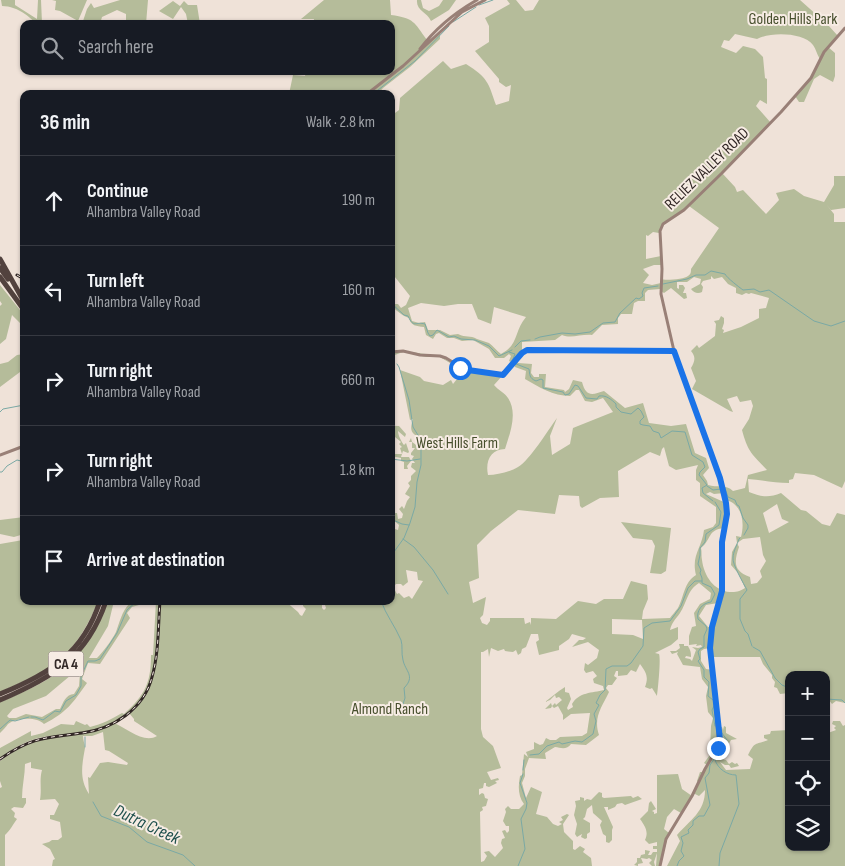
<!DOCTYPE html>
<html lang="en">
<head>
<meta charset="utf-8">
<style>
	body { margin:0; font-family:"Sofia Sans Condensed",sans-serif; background:#20242c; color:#f1f3f6 }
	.controls { position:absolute; right:15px; bottom:15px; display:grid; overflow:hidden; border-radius:10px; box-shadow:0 1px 4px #0004 }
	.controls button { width:45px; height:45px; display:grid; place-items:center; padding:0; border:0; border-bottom:1px solid #363941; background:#171b24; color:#f1f3f6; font:25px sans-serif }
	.stop { position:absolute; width:15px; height:15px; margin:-11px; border:4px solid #1a73e8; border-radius:50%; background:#fff }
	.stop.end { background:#1a73e8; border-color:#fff; box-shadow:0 1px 5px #0008 }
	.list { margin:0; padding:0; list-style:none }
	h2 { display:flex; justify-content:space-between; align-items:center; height:65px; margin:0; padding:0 20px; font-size:21px }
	h2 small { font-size:16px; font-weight:400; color:#9ea1a6 }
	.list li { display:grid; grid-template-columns:32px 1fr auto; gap:15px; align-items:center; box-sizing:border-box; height:90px; padding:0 20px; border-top:1px solid #363941 }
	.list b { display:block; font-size:19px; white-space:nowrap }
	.list p { margin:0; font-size:16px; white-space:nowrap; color:#9ea1a6 }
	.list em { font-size:16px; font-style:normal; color:#9ea1a6 }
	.icon { flex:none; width:28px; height:28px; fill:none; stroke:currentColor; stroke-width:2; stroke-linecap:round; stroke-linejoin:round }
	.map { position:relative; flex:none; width:845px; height:866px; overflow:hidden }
	.search { position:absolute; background:#171b24; box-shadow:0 1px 4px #0004; left:20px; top:20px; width:375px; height:55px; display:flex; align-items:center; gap:12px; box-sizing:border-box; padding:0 18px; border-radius:10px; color:#9ea1a6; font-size:19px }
	.panel { position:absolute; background:#171b24; box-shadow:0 1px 4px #0004; left:20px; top:90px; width:375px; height:515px; border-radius:10px }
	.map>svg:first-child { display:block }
	.green { fill:#b5bc9a; fill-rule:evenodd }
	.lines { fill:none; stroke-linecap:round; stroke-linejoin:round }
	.stream { stroke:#7aa9a5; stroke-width:1 }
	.secondary { stroke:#998077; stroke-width:3 }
	.highway { stroke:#52423e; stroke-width:5 }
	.rail-casing { stroke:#322826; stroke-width:3 }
	.rail { stroke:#f7ece4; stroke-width:1; stroke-dasharray:4; stroke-linecap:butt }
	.route { stroke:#1a73e8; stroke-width:6 }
	.labels { text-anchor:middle; stroke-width:4; stroke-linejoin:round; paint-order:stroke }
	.shield { fill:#f7ece4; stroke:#6d635f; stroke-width:1 }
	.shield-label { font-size:15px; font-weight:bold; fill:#322826 }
	.park-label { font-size:16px; fill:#464e2c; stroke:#f7ece4 }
	.street-label { font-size:16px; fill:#322826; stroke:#f7ece4 }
	.water-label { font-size:18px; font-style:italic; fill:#1f504d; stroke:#f7ece4 }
</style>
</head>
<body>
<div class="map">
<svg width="845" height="866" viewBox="0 0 845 866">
	<rect width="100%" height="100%" fill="#efe2d8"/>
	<path class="green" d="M1,0H15V5L37,19L38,0H41L42,23C33,23 31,18 25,14C18,9 10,6 2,6Z
		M52,0H87L78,21L60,11L55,10L56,1Z
		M120,0H148L146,24L138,21L136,24H126V14L117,10L102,17L100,24H82L87,9L91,3L94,8Z
		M324,0H390L391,15C414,18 414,22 427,40L419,51L440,32V39L410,67L383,88L378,94H289L293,75L305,76L306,71H391V24H313L314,19H301Z
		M417,0H421L423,8L429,11L439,6L443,0H456L449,10L431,21C427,12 416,11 417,0Z
		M507,0H516L525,11L533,10L539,0H800L828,25L838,36L828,47L835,53V76L833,82L820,75L814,79L804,102H799L795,96L811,78L820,59C817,55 816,49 813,45C803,32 770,32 757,39L735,34L729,41L724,40L721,47L736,53L743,46L755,49L763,57L765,78L767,79V104L760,100L756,106L771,123L722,173L735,187L737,192L743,190L766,214L779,200L776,193L794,189L804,196L824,202L834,185V176H845V208L831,210L826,204L834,214V222H845V481L842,488L814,475L795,473L793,479L789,480V483C775,483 762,480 748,479L749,492C761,497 769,498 781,493L801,510L806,511L822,524L830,526L837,513L845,515V703L836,701L832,704L829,700H827L826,710V675H789V693L780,694L777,688L774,687L775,682L772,678V675L763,664L760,657H711L710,648L704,649L701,651V661L706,669L713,670L717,726L722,727L723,730L724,726L726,727V733L737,739L731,740L726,749L727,751L722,756V759L726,760L729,764L732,762L735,764L737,763L739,766L731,768L729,765H725L720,762L726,770L750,769L753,759L748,755C755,741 755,745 768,740L764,738V735L770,734L771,731L789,730V737L787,739H789V847H826V731L827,730L828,733L836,730L834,728L836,726L832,724L833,721H840L843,726L845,725V866H667L680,841L677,835C690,820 705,812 705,790L699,796L693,793L699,783L697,781L700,772H703L707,765L704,763L712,752L710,750L711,726L713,718L708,712L706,696L708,687L702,679L700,667L683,665L677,654L678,652L672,654L670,651H676L680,648L679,644H684V646H688C690,650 691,651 691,657L686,656L685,658L690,659L692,661L696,650L692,647L698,648L702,647L701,645L696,646L697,644L689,645V636L692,627L696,626L694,613L700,604L710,599L711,593L699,583C687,590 687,603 680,613C675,620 672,622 670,630L678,627V639L671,645L655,653L659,654C661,658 658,689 657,696L652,688L650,689L645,687C649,677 646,672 640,664L636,672L631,670L627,675L618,676V671H616L614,676L617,678L612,685H608L606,688L609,692C602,707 593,717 599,735L586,745L571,744C567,750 561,748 555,747L545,753L546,759L529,758L525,769V776L522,783L526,798L531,787L542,792L536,814L547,817L553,824L558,826L562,824L559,822L563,820L561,817L567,814L569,815L563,824L564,832L573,841V849L575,850L580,846L585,849L583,852L591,858L592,866H52L53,860L55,859L50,849L42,844L49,842L52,840H58L62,837L60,822L50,819V815H54L59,804L55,799L40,800C42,788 39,781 42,770L31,768V762L25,764C25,775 22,786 22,798H26V803L23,808L14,807L11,809L15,813L14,817L17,819C14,823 9,832 5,835V866H0V788L2,787L0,781V761L28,742L52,736C31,737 17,746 0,758V748L31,731V736L43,733L61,724L74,725L76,721L85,725L87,724L90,727C102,724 112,719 122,713L124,714C145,695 151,683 151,655H153L156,601H285L298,612L300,615L302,616L306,609L303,606V601H322V608L324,610L326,608L325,605L327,601H391V538L395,529L398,530L399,525L391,518V515L394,513H397L398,519L402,518L403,514L399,509L402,506L404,509L407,501L410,497L405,494L410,486L408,483L411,480V476L416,471L411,467L412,463H415L412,459L414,456L411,455V453L415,448H412V442H409L411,438L412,442L419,447L421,443L420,440L417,439V436C409,432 411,426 413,419L410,420L400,370L420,377L424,381L443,385L451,380L453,384L461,374L460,369L440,357H426L403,352L392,356L391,352L403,351L440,356L460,368L503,375L494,385C498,390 505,393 508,398C518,413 510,433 505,449C491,449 485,461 488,475C497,475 510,472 518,467C530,460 548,430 557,418L550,436L552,455L570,444L573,428L613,412L603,398L592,402L585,401L579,390H576L570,396C553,396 539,387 525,379L526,371L515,367L513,363L509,361L511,356L509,354L504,358H495L489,349L473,340L462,341L454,338H447L439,333L436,334L433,339L426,335L424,327C416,326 411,326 409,318C402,316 398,311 392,307L391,309V298L395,304H398L401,308L406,305L410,296L391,272V116L399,110L400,98L443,61L451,69L466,64C488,78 488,82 496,105L509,101L511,85L506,87L499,82V79L475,51L489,42V26L485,18L510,4ZM689,206L719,228L691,269C691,272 691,274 688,276C685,279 665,281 661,279V283L652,285L643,283L649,275L643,269L654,265H661V256L646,259V235L648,236L653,232L659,233L663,224ZM711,276L714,279L722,277L728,284L736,288V293L742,295L746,293L749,294L751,293L769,298L766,308L759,309V318L741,327L723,333L724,330L722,329L724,323V318L721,316L719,320L714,321L716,324L715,336L699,348L697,345L691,351C696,357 695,361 691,368L696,381L692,389L730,411L733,412L727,399L737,396L740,402L751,400L753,406L749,419L742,430C748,452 751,453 767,470L748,475L745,488L733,491C726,484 717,488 708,485L707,481L703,475L709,468L706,458L695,453L686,424L671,426L649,423L643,403L625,408L604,391C592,395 586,397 582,382L573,380L569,389L565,392L564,390L545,387L546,374H539V377H534L531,373L532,364L518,363L517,359L522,353V342L555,340L562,335C571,339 581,334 592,335L602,325L618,324V318L621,314H632L634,303L638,301H645V293L648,290L660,289L661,291L664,293L671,288L684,299L687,298L686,293H683L685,288L683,285H679V289L677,288V282H687L694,277L701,279L700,284L691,289C694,293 698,294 702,292L703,287L701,284L703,281L711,279ZM421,303L444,306L458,304H472L478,319L491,324L494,307L526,317C514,331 519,345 501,354C497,351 493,346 489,343C485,342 481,340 477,339C470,335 466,338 458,334L450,335L440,330H428L425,322L419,323L412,321L408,308ZM664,447L669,466L676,470L698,465L696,470V480L700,483V496L716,507V523L713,527L704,530C702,548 691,555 696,575C684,582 684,597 678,608C675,612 672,615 670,618L642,619L643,611L648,599L647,585L631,581L623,599H604L596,604L578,601L556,619L531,618V625L530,622L525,624L524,618H490V621L487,625L482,623L480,618L483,615L486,597L473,603L469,582L479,578L477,545L491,531L518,510L555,514L559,495L579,496L580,506L582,508L600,498L619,497L618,471L650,452L660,456L662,449ZM710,492L714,494L724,493L726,500C742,504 745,522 741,537L736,536L737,543L732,552L731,565L738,573L745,588C739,592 736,592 730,592C714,591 704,576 702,560C701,556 702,552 701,548C712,539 707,530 724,528L726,503L706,494ZM777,504L782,519L789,522L769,533L763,513ZM760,537L763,555L766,561L760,571L762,577L757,583L751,584L750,577C733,571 734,562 739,547L737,543L743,539ZM406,570L417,572L418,580L423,581L412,599L409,596L404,598L399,593L397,594L393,587L396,584H401L403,586L408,582ZM718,603L711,627H708L699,616L706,605ZM612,619L642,620L643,639L633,635L612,634ZM531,634H538L539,640L536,642L539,655L559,650V646L569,639L572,634L586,638L583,640H579L572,647L588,642L599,650L597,658L588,665L585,663L584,670L586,673L593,671L597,676L593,679L594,683L603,686L604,690C592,693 579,692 572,704L573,707L568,710L567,708L571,699L569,693L565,692V687L559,691L545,702L550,700L555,695L556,698L559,697L562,700L556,705L555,703L552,706L551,703L545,709L551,708L552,706L554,708L558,706L563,715V720L571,714L590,713L587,733L582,736L560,737L556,740H550L546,738L543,744L540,745L534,742V749L526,752L528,757L524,754L522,775L520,776C518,786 518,796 524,804L519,809H511L508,806L505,809L506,812L503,821L506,826H509V831L507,833L505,830L502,831L505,838L502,839L501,843L503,848L495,857L489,851L484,852L487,856L484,861L481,862L480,812L483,810L482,807L486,806L488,799L485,798L484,794L482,793L479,795V789L483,788L484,783H486V786L489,787L497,783L495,781L499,780L498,778L491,780L487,772L501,768L493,746L483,737L481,729V652H483L488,649L489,657L491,648L498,651L504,649L505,651L513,652L516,650L518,655L521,653L522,649L526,647ZM129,713L134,719V721L157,736C144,744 126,728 114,723ZM103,732L105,750L109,751L128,763L127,765L108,762L100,763L90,778L88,777L89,794C79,779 82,765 85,748C85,745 83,740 83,736H92Z
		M173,1L180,6L184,1L188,5H197L200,24H188L186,14L181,7L173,19L159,11Z
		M0,285L24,315V327L12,315L6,339L0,344V306L2,304L0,301Z
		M24,354V369L0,387V364L8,362L17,355Z
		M391,426H399L406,434L405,437L398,431C398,435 401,441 404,445L406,443L409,452L408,453L403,451L401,457H409L411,461L407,466L408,469H404V462L401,461V458L391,456V446L392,452L395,454H402L400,448L402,447L399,444L401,442L395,437L392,428L391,430Z
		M24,517V534L14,537L0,534V520Z
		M621,522L671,528L666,571L661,574L650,573L655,546L652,540L633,538Z
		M23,540L24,601H98C87,630 68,659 40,674C27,680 13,686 0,692V544Z
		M108,601H114L108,626L89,658H97C103,652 112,640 116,632C119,624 122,611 129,604C133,601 136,601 140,601L139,605L132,607L127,613L130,618L100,664L88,663L82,679L87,683C72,704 67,712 44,724C37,716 15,718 8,724C6,727 3,730 0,733V702C55,680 87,660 108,601ZM77,670L80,673L79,686L74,694C66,694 63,703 60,709H56L42,717L26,714L16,718H9L7,716L13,709L46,696Z
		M678,774L682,789L692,796L681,813L674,809L667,817L664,829L669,833L660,866H656L657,853L654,862L655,866H652L649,863L652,860L649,858L647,859L641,858L643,863L638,864V866L634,865L637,862V858H640L641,855L645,854V850L650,851L648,855H651L653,852H657V849H653V846H657V842L649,844L645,840C649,832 645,826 640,819L648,811L649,803L651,801L656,809L652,811L654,812V814L657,813V775Z
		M599,792L602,793V797L604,798L631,796L633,798L638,796L642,799L625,805L622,803L617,804L615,807L608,810V807H604L613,827L612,830V840L609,843L606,842V836L603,834L600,825L602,821L593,813L592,805L587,809L585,817L583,819L590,823V832L587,834V838L585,839L581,837L582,834L577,837L575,834L577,824L574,815L576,806L575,801L580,800V797L584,798V801L587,799L591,800Z"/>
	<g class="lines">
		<path class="stream" d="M479,5L493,0
			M453,22L476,7
			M373,94L415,61L449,26
			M663,284L687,279L696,275H705L711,271L725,274C727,278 739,287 743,290L754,289L760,292L769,290L814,321L831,326L845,321
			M391,303L404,315L408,316C414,329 416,321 425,324L428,333L430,336L433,335L437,330L449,337L454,336L461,339L475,340L489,346L499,356L512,350
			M535,339L540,337L562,333L575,334L590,332L603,323L615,322L620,313L636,298L639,299L643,296L642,293L644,288L658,286
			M515,347L521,341L530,340
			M509,352L515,354L513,359
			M391,361L393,363
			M516,364L529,369C530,375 529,378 536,381L541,379L543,380V388L563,392L565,395L569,394L575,385L578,386L586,398L597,399L599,396C606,395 611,399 616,404V407L621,412L631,414L638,408L641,411L644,417L640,421V424L643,425L650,426L653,431L659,433L661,438L672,431L685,432L692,455L703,462L705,467L700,472L699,475L707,485L702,488L703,493L713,501
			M0,412L3,409L24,405
			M391,459L407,461L420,459
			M0,472H2L7,466L17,460L21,461L24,465
			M707,486L713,490L721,489
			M725,488L728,497L735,500L737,505L739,506L743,518L748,525V528L744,535
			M391,519L402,524L409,525
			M740,538L739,539C737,545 733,552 733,558C732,564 744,584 747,590L740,599V619L745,631L748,634L752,646
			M403,539L414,547L433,570L448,594
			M391,556L404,538L410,523L415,507L417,482L421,465V440L413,427L409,400L399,367L397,364
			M381,601C386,615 395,626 401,640C403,646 401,653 403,660C405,671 416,676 404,688L405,698L402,707
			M753,647L760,651L775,678L782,685L789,688
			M826,699L842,700L845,703
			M713,700L708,696L709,682L704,677V670L698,661L700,659L698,652L700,649L704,647V636L707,629L706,626L698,619C696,611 702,603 711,602L715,594L711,587L702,583V578L700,573L701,570L698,564L700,555V548L705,542L706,534L719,525L721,512L715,502
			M714,706L712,710L715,726
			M31,717H35L43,720L55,711L60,712L66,701L76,695L81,686V676L88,661H95L100,659L117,633L127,610L137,601
			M0,729L10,720L15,721L29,717
			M85,737V747
			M530,755L539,754L547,746L559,742L562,744L575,741L582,742L593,734L596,721L594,714L599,705L596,703L600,695L605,690L606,669L612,666H627L631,663L643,646L644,628L652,623L670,621L681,606L688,588L695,581H702
			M715,760C718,769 727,775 736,775L739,804L720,853L719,866
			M523,770L524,760
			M93,802L101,816L129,827L147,842L183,855L195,866
			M518,866L525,849L521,819L526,809L527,803L520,783L523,774
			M677,866L679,861L684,856L681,851L683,843L681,837L689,833L688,830L693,825V821L699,816H704L710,805L705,778L709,773L710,765L727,740L719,729"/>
		<path class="secondary" d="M420,49C435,29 456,12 477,0
			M367,94L403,66L462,12L485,0
			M391,352L403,351L420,355L440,356L446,358L464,369L501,375L504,374L522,353L527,350L674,351
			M0,455L24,446
			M660,866L666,839L692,796L705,769L719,745L710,648L712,627L722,591L723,542L727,509L720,478L674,351L661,294L662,269L660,231L663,224L684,210L722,173L781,112L811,78L824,52L845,28"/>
		<path class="highway" d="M0,259L23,300
			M0,268L8,279
			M0,277L24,310
			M0,694C49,674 83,654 100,601
			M0,700C52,678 87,658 106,601"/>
		<g class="rail-casing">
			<path id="rail" d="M17,275L24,279
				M0,759C32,737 45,738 82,733C113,729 144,709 152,677C159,653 158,626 160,601"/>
		</g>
		<use href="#rail" class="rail"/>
	</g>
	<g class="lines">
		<path class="route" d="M460,368L468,370L503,375L522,353L527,350L674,351L720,478L726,503L727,514L722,542V591L712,627L710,648L720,740L718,748"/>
	</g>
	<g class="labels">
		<rect class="shield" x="48.5" y="651.5" width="35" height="25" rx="4"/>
		<g class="shield-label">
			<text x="66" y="669">CA 4</text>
		</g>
		<g class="park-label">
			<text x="793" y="24">Golden Hills Park</text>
			<text x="457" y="448">West Hills Farm</text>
			<text x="390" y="714">Almond Ranch</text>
		</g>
		<g class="street-label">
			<text transform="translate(706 168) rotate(-44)" y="6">RELIEZ VALLEY ROAD</text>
		</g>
		<g class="water-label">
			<text transform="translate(147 824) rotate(25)" y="6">Dutra Creek</text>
		</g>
	</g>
</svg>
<div class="controls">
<button>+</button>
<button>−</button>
<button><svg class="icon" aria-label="locate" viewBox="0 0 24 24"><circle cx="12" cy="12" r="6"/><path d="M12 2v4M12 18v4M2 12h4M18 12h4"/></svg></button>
<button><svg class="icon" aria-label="layers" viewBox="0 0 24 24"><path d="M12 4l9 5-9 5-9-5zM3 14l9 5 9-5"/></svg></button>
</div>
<div class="stop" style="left:460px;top:368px"></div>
<div class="stop end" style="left:718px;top:748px"></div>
<div class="search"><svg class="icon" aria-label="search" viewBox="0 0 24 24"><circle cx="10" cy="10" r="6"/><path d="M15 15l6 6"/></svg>Search here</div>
<section class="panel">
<h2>36 min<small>Walk · 2.8 km</small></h2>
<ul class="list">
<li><svg class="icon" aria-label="ahead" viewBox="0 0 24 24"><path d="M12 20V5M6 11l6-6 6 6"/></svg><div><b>Continue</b><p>Alhambra Valley Road</p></div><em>190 m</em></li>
<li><svg class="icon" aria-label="left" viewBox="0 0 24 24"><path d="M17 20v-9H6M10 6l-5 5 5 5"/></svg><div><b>Turn left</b><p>Alhambra Valley Road</p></div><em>160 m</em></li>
<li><svg class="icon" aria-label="right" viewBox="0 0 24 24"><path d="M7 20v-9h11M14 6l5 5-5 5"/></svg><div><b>Turn right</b><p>Alhambra Valley Road</p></div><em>660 m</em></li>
<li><svg class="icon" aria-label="right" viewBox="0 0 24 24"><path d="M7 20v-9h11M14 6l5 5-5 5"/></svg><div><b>Turn right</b><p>Alhambra Valley Road</p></div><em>1.8 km</em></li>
<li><svg class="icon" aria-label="arrive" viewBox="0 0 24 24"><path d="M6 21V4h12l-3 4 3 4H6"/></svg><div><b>Arrive at destination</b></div></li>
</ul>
</section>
</div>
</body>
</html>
